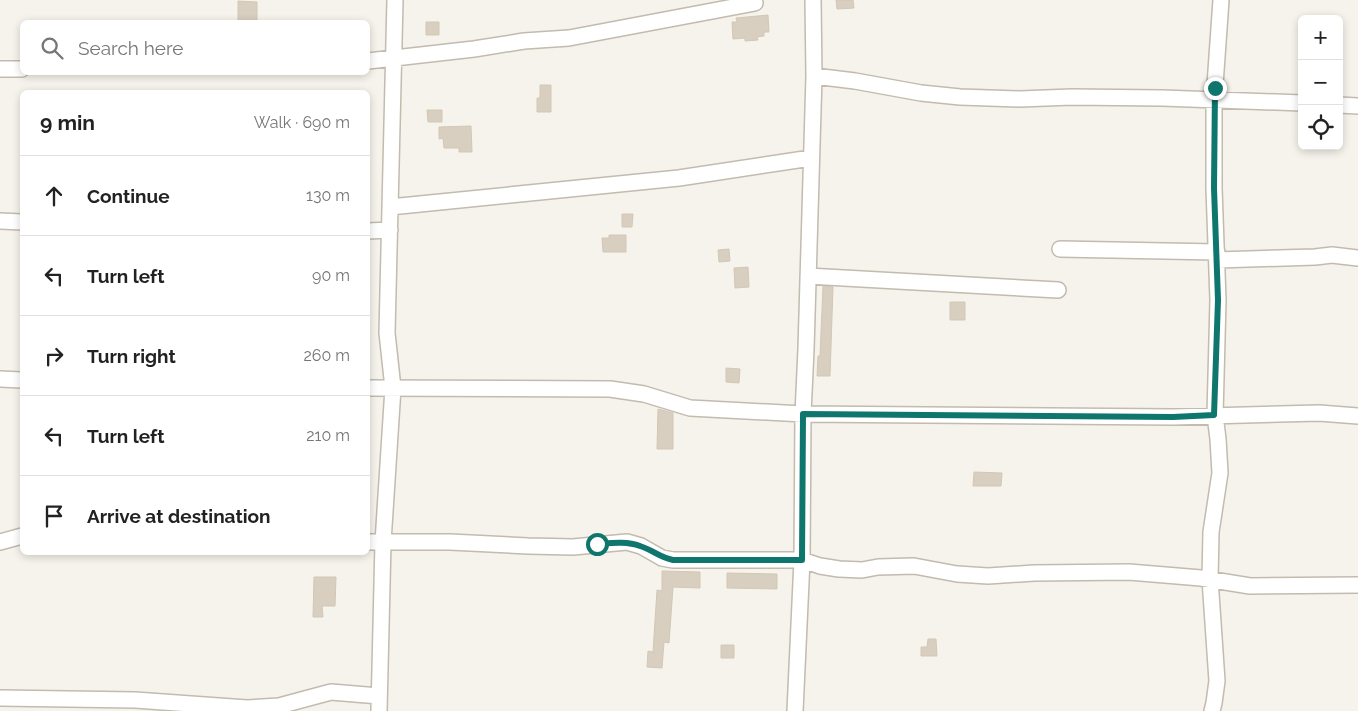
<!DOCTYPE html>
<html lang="en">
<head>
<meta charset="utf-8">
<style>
	body { margin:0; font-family:Raleway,sans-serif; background:#f6f6f6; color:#222 }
	.controls { position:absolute; right:15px; top:15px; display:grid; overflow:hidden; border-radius:8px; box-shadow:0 2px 8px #0003 }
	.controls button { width:45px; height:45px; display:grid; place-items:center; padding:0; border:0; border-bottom:1px solid #e0e0e0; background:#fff; color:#222; font:25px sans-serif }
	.stop { position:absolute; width:15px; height:15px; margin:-11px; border:4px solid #0f766e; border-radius:50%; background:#fff }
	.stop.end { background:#0f766e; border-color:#fff; box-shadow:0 1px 5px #0008 }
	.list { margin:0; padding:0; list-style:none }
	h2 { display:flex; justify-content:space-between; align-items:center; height:65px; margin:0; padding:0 20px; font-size:21px }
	h2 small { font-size:16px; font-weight:400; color:#767676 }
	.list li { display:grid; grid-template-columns:32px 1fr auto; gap:15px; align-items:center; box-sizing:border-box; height:80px; padding:0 20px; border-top:1px solid #e0e0e0 }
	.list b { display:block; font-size:19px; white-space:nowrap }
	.list em { font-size:16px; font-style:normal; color:#767676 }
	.icon { flex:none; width:28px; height:28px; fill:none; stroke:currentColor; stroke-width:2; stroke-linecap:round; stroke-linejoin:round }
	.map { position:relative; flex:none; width:1358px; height:711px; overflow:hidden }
	.search { position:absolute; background:#fff; box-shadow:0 2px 8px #0003; left:20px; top:20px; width:350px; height:55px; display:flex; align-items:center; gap:12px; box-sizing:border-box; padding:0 18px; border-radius:8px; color:#767676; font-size:19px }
	.panel { position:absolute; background:#fff; box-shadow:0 2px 8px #0003; left:20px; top:90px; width:350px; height:465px; border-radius:8px }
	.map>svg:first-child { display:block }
	.building { fill:#d8cfc1; stroke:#d3c7b4 }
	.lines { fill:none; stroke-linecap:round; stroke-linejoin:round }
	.minor-casing { stroke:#c2bbae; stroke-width:18 }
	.minor { stroke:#fff; stroke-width:15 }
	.route { stroke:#0f766e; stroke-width:6 }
</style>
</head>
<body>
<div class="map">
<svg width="1358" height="711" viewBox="0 0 1358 711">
	<rect width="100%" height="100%" fill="#f6f3ec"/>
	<path class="building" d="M836,0H853L854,8L837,9Z
		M238,1L257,2V22H238Z
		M768,15L769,32H764V36L757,37L758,40L745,41V38L733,39L732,22H737L736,18Z
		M426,22H439V35H426Z
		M540,85H551V112H537V98H540Z
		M427,110H442V122H428Z
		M471,126L472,152H459V148H444L443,138L439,139V127Z
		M622,214H633L632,227H622Z
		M609,235H626V252H603L602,238H609Z
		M729,249L730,261L719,262L718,250Z
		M748,267L749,287L735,288L734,268Z
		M823,286L833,287L830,376H817L818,356H820Z
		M950,302H965V320H950Z
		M726,368L740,369L739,383L726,382Z
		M658,409L673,413V449H657Z
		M974,472L1002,473L1001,486H973Z
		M662,571L700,572V588L673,587L669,643L664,642L662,668L647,667L648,651L653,652L657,590L662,591Z
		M727,573L777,574V589L727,588Z
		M314,577H336L335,606H322L323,617H313Z
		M928,639H936L937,656H921V647H927Z
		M721,645H734V658H721Z"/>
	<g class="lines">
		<g class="minor-casing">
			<path id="minor" d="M368,61L474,49L524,41L569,38L755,3
				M0,69H22
				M814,76L855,81L921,93L960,97L1020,99L1072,97L1162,98L1302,103
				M1339,105L1358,106
				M390,207L679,178L811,158
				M0,221L22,222
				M368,231L390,230
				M1060,249L1217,252
				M1217,260L1315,257L1332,255L1358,258
				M808,276L1058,290
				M0,379L22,380
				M368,388L610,389L644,394L690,408L803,414L1173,417L1319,413L1358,416
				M0,542L22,536
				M368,542H450L528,546L573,547L627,542L641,546L662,558L673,560H802L820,566L839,569L862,570L878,567L914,566L957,574L988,576L1034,573L1129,572L1201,578L1250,586L1358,585
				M0,698L135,700L247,708L279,706L331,692L379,696
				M379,711L383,542L393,388L387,333L395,0
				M795,711L802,560L803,414L806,349L814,76L813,0
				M1212,711L1214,703L1217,681L1210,579L1211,532L1220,473L1218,439L1215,415L1218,300L1214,188V99L1221,0"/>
		</g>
		<use href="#minor" class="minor"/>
	</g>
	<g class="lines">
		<path class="route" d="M597,544C611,543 627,541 640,546C653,550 659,557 673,560H802L803,414L1173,417L1214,415L1218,300L1214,188L1215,88"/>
	</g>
</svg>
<div class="controls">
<button>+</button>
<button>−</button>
<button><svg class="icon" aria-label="locate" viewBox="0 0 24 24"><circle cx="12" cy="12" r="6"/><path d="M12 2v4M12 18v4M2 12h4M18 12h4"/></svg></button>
</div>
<div class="stop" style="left:597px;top:544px"></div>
<div class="stop end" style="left:1215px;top:88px"></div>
<div class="search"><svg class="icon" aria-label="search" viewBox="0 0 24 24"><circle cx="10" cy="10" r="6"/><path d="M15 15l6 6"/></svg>Search here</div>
<section class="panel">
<h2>9 min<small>Walk · 690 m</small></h2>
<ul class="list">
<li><svg class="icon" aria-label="ahead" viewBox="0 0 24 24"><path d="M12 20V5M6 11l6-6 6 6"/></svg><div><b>Continue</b></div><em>130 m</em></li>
<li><svg class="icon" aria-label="left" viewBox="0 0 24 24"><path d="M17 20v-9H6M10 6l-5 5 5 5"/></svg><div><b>Turn left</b></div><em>90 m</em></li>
<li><svg class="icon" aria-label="right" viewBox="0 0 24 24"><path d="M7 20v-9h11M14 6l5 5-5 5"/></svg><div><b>Turn right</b></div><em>260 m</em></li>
<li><svg class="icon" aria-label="left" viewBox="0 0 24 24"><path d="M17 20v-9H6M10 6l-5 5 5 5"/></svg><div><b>Turn left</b></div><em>210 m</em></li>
<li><svg class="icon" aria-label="arrive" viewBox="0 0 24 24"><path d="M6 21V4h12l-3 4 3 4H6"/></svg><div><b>Arrive at destination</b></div></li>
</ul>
</section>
</div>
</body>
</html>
